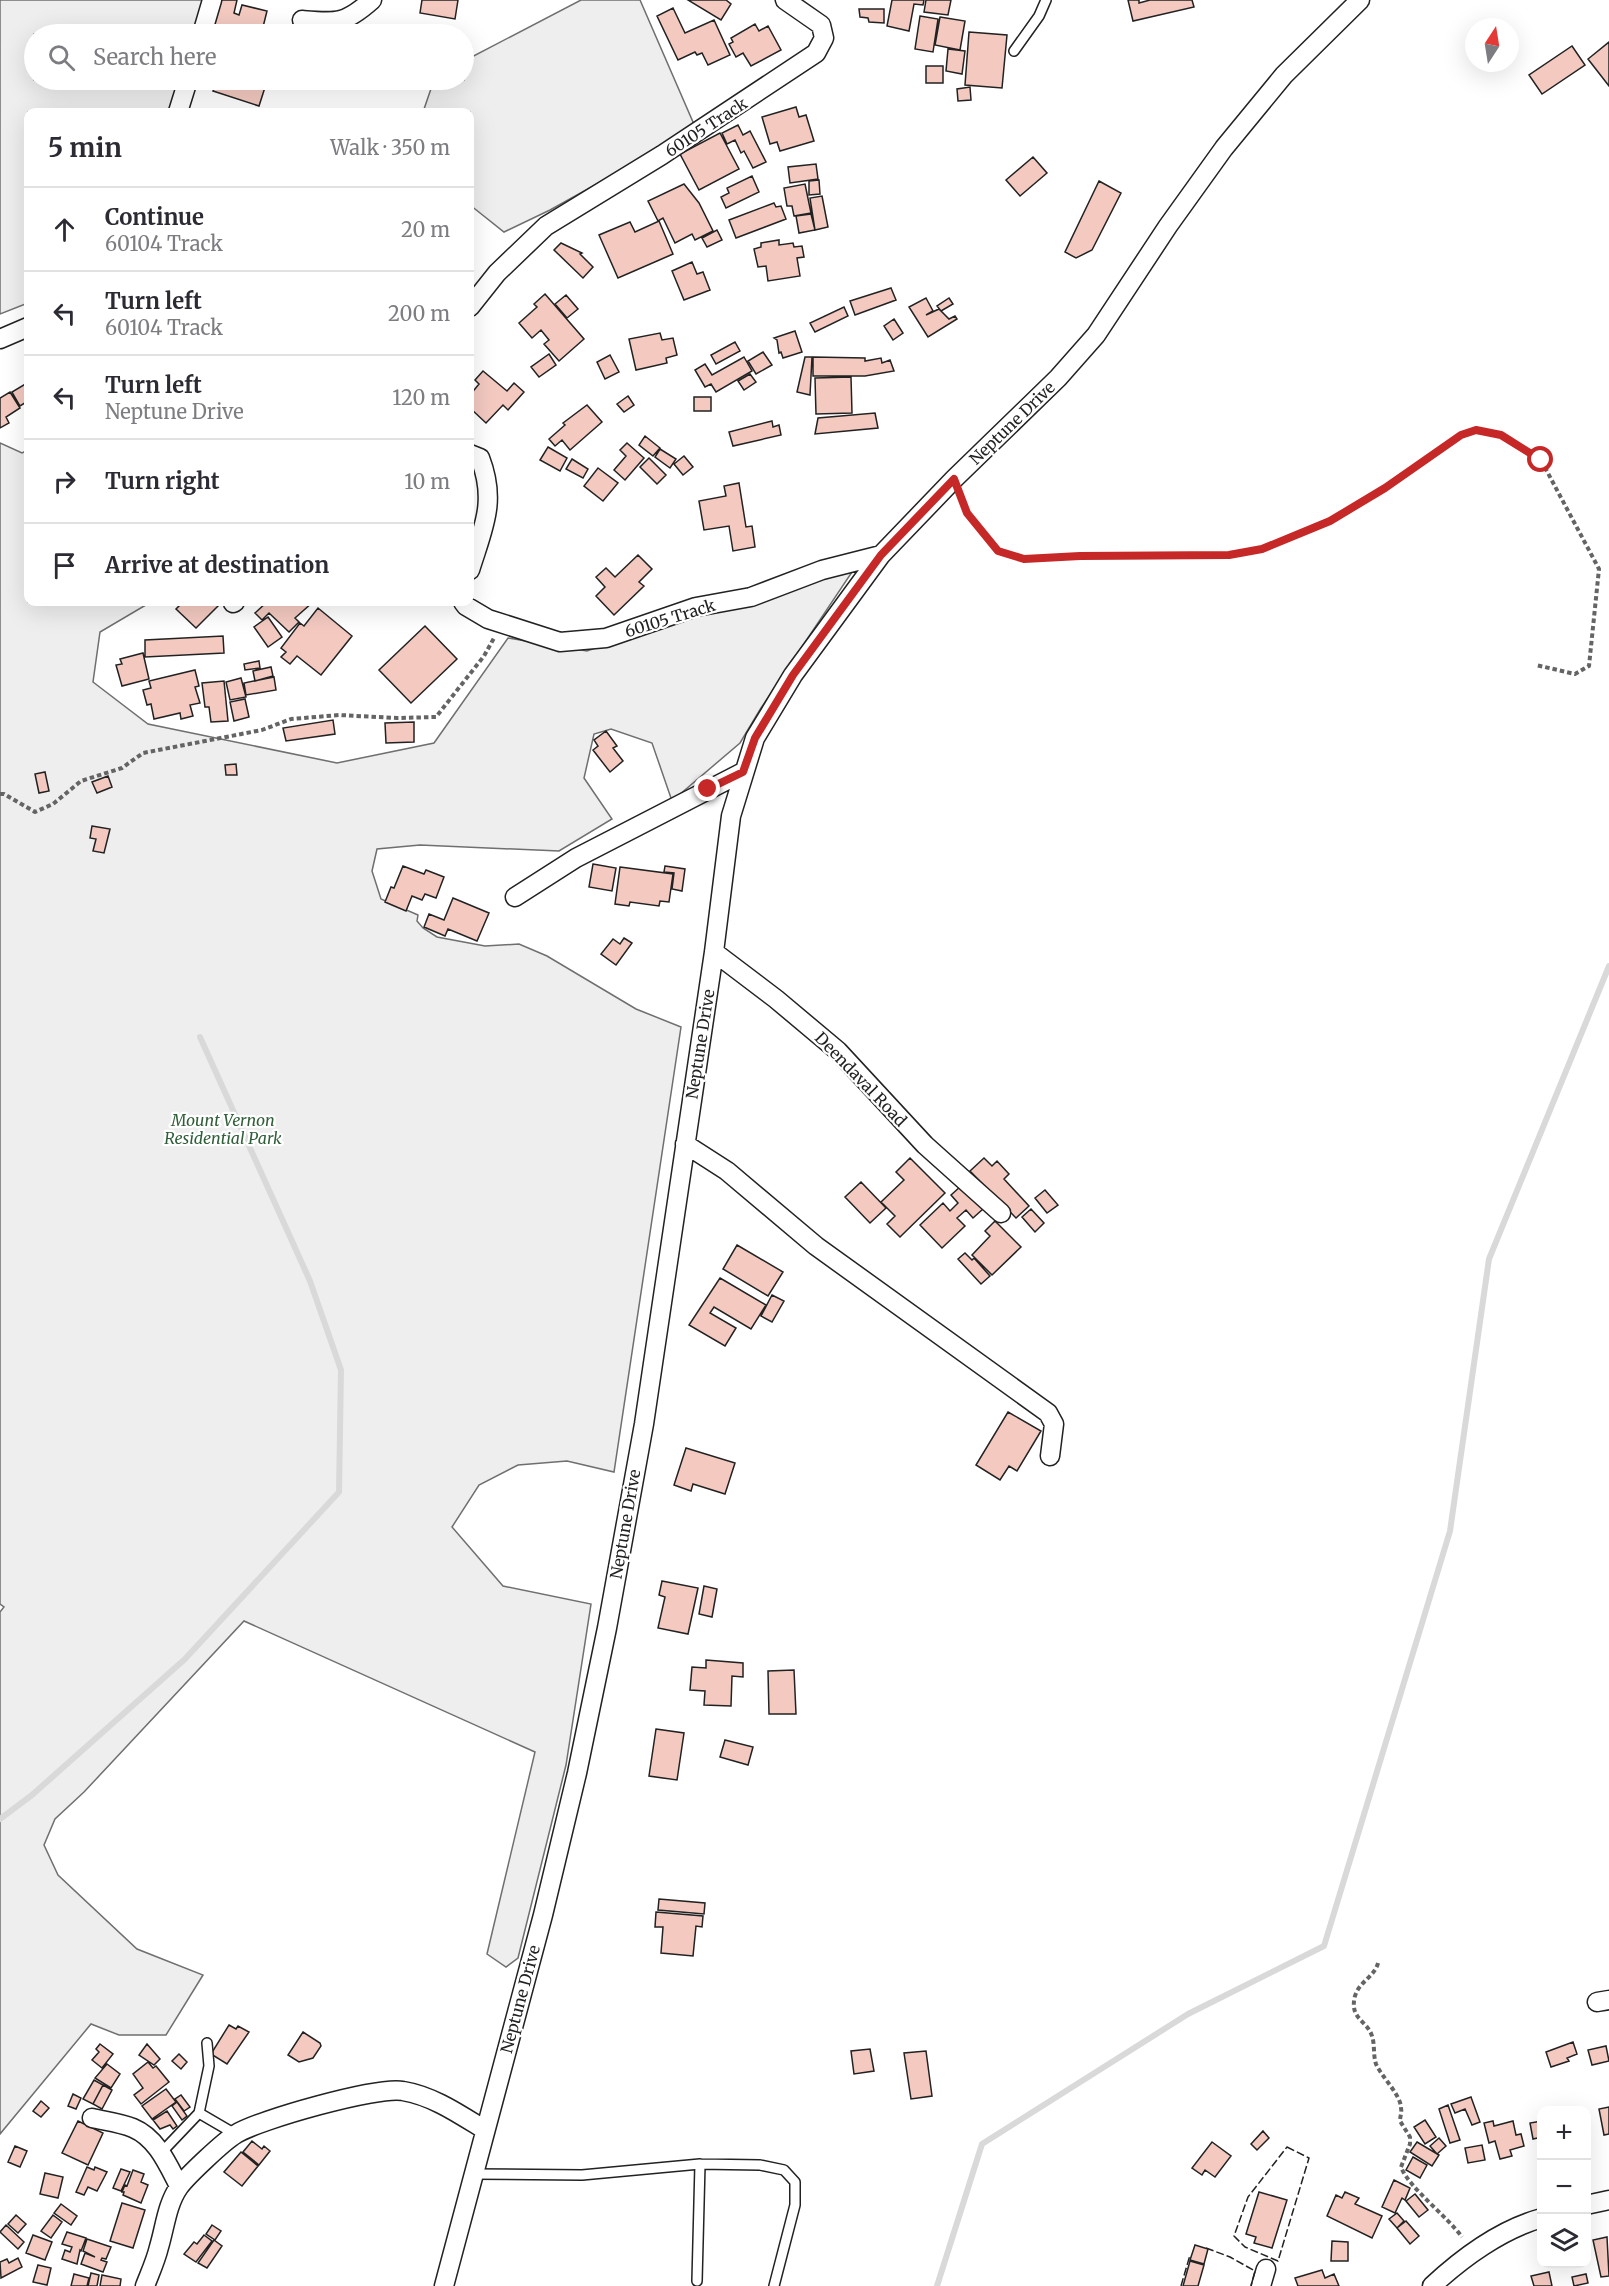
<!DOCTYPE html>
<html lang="en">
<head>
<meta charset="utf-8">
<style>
	body { margin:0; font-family:Merriweather,serif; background:#f2f2f3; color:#2b2b33 }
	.controls { position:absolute; right:18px; bottom:18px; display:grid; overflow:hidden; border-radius:12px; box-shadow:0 6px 24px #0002 }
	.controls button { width:54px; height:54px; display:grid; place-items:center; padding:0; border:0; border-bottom:2px solid #e1e1e2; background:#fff; color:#2b2b33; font:30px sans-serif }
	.compass { position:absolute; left:1465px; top:18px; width:54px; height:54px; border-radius:50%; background:#fff; box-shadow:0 6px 24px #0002; rotate:12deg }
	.stop { position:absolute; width:18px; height:18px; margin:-14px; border:4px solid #c62828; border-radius:50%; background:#fff }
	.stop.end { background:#c62828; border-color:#fff; box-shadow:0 2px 6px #0008 }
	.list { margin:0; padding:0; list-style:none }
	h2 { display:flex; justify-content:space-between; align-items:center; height:78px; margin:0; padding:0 24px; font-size:26px }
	h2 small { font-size:20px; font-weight:400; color:#7c7c81 }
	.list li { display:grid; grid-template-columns:39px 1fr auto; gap:18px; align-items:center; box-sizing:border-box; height:84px; padding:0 24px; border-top:2px solid #e1e1e2 }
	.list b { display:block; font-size:22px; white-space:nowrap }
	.list p { margin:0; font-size:20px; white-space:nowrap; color:#7c7c81 }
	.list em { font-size:20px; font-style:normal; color:#7c7c81 }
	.icon { flex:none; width:33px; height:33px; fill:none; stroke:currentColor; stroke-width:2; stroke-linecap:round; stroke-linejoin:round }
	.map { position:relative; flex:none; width:1609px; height:2286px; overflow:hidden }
	.search { position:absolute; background:#fff; box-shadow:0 6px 24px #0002; left:24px; top:24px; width:450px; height:66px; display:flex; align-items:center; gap:15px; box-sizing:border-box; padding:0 21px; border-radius:33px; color:#7c7c81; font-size:22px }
	.panel { position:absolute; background:#fff; box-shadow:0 6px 24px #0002; left:24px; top:108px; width:450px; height:498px; border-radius:12px }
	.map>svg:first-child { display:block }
	.green { fill:#eee; stroke:#6f6f6f; stroke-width:1.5 }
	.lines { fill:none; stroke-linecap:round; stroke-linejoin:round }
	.stream { stroke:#d9d9d9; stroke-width:6 }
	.building { fill:#f3c9c0; stroke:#222; stroke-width:1.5 }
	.service-casing { stroke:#222; stroke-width:12 }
	.minor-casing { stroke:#222; stroke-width:21 }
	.path { stroke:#646464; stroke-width:4; stroke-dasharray:4.5 3; stroke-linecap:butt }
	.service { stroke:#fff; stroke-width:9 }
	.minor { stroke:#fff; stroke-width:18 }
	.fence { stroke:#222; stroke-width:1.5; stroke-dasharray:8 3; stroke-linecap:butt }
	.route { stroke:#c62828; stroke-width:8 }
	.labels { text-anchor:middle; stroke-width:4.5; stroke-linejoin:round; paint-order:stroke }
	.street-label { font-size:16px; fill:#222; stroke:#fff }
	.park-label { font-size:16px; font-style:italic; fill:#2f5e38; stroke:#fff }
</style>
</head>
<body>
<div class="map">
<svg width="1609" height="2286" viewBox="0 0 1609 2286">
	<rect width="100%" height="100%" fill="#fff"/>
	<path class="green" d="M0,0H204L194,34H34V80H180L169,112H28V303L0,314Z
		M581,0H640L696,129L550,210L504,232L470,205V112H423L434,80H464V61Z
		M0,443L22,453L28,450V602H151L100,632L93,682L148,724L337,763L434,743L508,638L587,651L701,612L854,569L761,708L740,743L672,801L652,743L611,729L594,734L584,778L612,819L559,851L420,845L377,849L372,871L381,899L418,915L417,921L423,928L437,937L485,946L519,944L547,956L636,1009L681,1027L614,1472L567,1461L518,1465L479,1485L452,1527L503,1586L591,1604L566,1765L518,1958L506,1967L487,1954L535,1752L244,1621L84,1792L55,1819L44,1845L58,1875L137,1949L203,1975L166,2035H119L91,2024L0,2134V1612L4,1607L0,1604Z"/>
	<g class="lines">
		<path class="stream" d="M0,1819L32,1795L185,1659L339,1492L341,1370L310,1281L200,1037
			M937,2286L982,2144L1188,2014L1324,1946L1450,1531L1489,1259L1609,966"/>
	</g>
	<path class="building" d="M221,0H237L234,13L239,15L242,5L267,11L263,27L280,32V34H212Z
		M422,0H458L455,19L420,13Z
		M688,0H726L731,4L721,20Z
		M892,0H924L923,5L914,4L909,31L887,26Z
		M926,0H951L948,15L924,12Z
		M1128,0H1139V3L1150,0H1192L1194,7L1133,21Z
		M673,8L685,33L714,20L730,55L708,65L702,53L697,55L695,52L678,60L657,16Z
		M859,9H884V23L869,22L868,18L860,17Z
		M920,16L938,19L933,52L915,49Z
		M940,17L965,21L960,50L935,45Z
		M755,24L759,31L768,26L781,50L751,66L743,53L736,57L729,44L733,42L731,38Z
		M969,32L1007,35L1002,88L965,85Z
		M1609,42V86L1588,59Z
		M1572,46L1585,65L1542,94L1529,75Z
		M948,49L965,51L962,74L946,71Z
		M926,66H943V83H926Z
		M217,80H262L267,81L259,106L213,91Z
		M970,87L971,100L958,101L957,89Z
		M796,107L799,117L806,115L814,141L780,151L777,142L770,144L762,117Z
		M738,125L743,135L750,131L766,162L753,168L744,151L741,153L735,140L727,144L722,133Z
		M720,133L739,169L699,190L680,154Z
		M1033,157L1047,173L1020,196L1006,180Z
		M816,164L818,179L790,183L788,167Z
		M752,176L759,192L726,208L721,197L729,193L727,188Z
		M819,180L820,194L809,195V181Z
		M1099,181L1121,193L1092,250L1076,258L1065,252Z
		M684,184L699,203L713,231L695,240L692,234L675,243L663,218L658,221L648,201Z
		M805,184L811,213L794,216L792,206H787L784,188Z
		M822,196L828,227L815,230L810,198Z
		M774,203L776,207L781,206L786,219L736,238L729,220Z
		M811,214L815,230L799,233L796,216Z
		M659,221L673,254L618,278L599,235L630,222L635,232Z
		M717,230L722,240L707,247L702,238Z
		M779,240V245L793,243L794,247L802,246L804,257L797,258L800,276L768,281L766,266L758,267L754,249L761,247V243Z
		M561,243L582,253L580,254L593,267L583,278L554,250Z
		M692,262L697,274L703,272L710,290L684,300L672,271Z
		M891,288L896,300L855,315L850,301Z
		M545,294L584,339L559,361L544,344L549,340L541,330L532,338L519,323L537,307L534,304Z
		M566,295L578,309L567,318L555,304Z
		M926,298L933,311L926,315L939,309L949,319L955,316L957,319L928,337L909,307Z
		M949,298L953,304L941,311L937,306Z
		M844,307L848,316L815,332L810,323Z
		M894,319L903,333L893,340L884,326Z
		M795,331L802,352L783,358L781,352L779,353L777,340L774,338Z
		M660,333L662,340L673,338L677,355L666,358L667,363L636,370L629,339Z
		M735,342L740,351L716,364L711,355Z
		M763,352L772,365L756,374L748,361Z
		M549,354L556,365L539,377L531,367Z
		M610,355L619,372L605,379L597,362Z
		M744,357L752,371L716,392L711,384L705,387L695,370L705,364L712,375Z
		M805,357H812L810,395L797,392Z
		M813,357L865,358V361L881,358L882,363L890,360L894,371L865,376H813Z
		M483,371L507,391L514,383L524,392L508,410L503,405L486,423L470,408V395L479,384L475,380Z
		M750,374L756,382L744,390L738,381Z
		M851,377L852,413L816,414L815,378Z
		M27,383L28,401L20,406L12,392Z
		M10,392L20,408L6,417L9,423L0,428V398Z
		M628,396L634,405L624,412L617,404Z
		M694,397H711V411H694Z
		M587,405L602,422L570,450L562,440L555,446L549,439L565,425L563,423Z
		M875,413L878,428L815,434L818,418Z
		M772,421L773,427L779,425L781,435L733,446L729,432Z
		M645,436L660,448L653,456L639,445Z
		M627,443L644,458L625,480L614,470L626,456L620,450Z
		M548,447L567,458L560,471L540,460Z
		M660,449L676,459L670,468L655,457Z
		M684,456L693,467L683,475L674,464Z
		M649,458L666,475L657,484L640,467Z
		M572,459L588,469L583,478L566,469Z
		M598,468L618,483L603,501L584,486Z
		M739,483L746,527L752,526L755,547L733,551L729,526L704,530L699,501L726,496L724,486Z
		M638,555L652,569L639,582L644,586L614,615L596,596L605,587L596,577L606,568L615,577Z
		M183,602H222L196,628L176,609Z
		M267,602H313L295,618L299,622L289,632L269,613L262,620L255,613Z
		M318,608L352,636L321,675L297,656L290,664L281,657L286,652L281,648L300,623L304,626Z
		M268,617L282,637L268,647L254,627Z
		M425,626L457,659L411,703L379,670Z
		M223,636L224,653L145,657V640Z
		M143,653L149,679L122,686L116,665L122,664L120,659Z
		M259,661L260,668L245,670L244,664Z
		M271,667L273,676L255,681L253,671Z
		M195,670L199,686L195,687L200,703L190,705L193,716L181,719L180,713L154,719L151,704L147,705L143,690L151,688L149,681Z
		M274,677L276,690L246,695L244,683Z
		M241,678L246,697L230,700L226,682Z
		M224,681L228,721L211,722L209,707H205L202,683Z
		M245,699L249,717L234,721L230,702Z
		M333,720L335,734L286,741L283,728Z
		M414,722V742L386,743L385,723Z
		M606,731L617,746L613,748L623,761L610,772L593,750L598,746L594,740Z
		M236,764L237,775H226L225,765Z
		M45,772L49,791L39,793L35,774Z
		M108,776L112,787L97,793L92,782Z
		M92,826L110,829L104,853L93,851L96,839L90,838Z
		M593,864L616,868L612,891L589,887Z
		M403,866L424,874L426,870L444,877L436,898L425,894L422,900L412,896L406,911L385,902L391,887L394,888Z
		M665,866L685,869L682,891L672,889L674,873L664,872Z
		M620,867L673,874L669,902L660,901L659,906L630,902L629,906L615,904Z
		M453,898L489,913L477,941L448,929L445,936L424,927L429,914L444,920Z
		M624,938L632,943L616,965L601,954L613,939L620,944Z
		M910,1158L945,1193L900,1237L887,1224L895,1216L881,1202L904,1180L896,1172Z
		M984,1158L992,1166L997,1161L1009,1174L1004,1179L1029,1206L1016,1218L970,1171Z
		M861,1182L886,1208L870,1223L845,1197Z
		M961,1186L983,1209L973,1218L966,1210L957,1218L965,1226L942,1248L920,1225L943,1203L950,1211L958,1203L951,1195Z
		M1045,1190L1058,1205L1047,1213L1035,1198Z
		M1031,1209L1044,1223L1035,1232L1022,1217Z
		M995,1221L1021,1247L992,1275L972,1255L990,1236L985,1231Z
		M737,1245L783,1272L768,1296L723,1269Z
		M965,1253L972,1260L974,1258L990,1276L981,1284L958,1259Z
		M720,1278L766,1305L751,1329L714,1307L710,1313L736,1328L725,1346L689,1325Z
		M772,1295L784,1301L772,1322L761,1316Z
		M1008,1412L1041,1431L1017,1471L1009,1466L1000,1480L976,1465Z
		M686,1448L735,1463L725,1494L693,1484L691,1491L674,1485Z
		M662,1581L698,1588L688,1634L658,1628L665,1597L659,1595Z
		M704,1586L717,1589L712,1617L699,1614Z
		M706,1660L743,1663V1677L732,1676L731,1706L704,1705L705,1691L690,1690L692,1667L706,1668Z
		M794,1670L796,1714H769L768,1671Z
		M656,1729L684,1733L677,1780L649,1776Z
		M725,1740L753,1747L748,1765L720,1757Z
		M659,1899L705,1903L704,1914L658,1910Z
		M656,1912L703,1916L702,1927L696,1926L693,1956L661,1953L663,1927H655Z
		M229,2025L236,2029L238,2026L249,2032L227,2064L211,2054Z
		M303,2032L320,2043L321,2046L313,2058L299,2062L288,2055Z
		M1573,2042L1577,2054L1567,2058L1569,2061L1551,2067L1546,2052Z
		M100,2044L113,2054L102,2068L92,2060L99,2052L96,2049Z
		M147,2044L160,2059L154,2065L139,2055Z
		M1606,2046L1609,2061L1592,2065L1588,2050Z
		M870,2049L874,2071L854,2074L851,2051Z
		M926,2051L932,2096L911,2099L904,2053Z
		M179,2054L187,2062L181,2069L172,2061Z
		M148,2062L153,2068L156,2066L169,2082L141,2104L134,2095L143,2088L133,2074Z
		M107,2064L120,2074L111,2088L95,2078Z
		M94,2080L103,2085L93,2104L83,2099Z
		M103,2085L112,2090L102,2109L93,2104Z
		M166,2089L176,2102L152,2119L142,2106Z
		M73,2094L81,2098L76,2109L68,2106Z
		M181,2095L190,2107L184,2111L175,2099Z
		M1471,2097L1480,2122L1472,2125L1465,2109L1455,2113L1451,2104Z
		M41,2101L49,2108L41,2117L33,2111Z
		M177,2102L187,2116L182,2120L172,2106Z
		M1448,2105L1460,2140L1450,2143L1439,2109Z
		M1609,2107V2134L1604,2135L1599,2109Z
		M167,2111L177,2126L173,2129L170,2125L160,2129L153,2120Z
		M1425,2120L1436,2137L1425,2144L1414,2127Z
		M78,2121L103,2133L88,2165L62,2153Z
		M1493,2121L1494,2126L1513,2121L1516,2135L1521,2134L1524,2146L1510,2150L1512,2156L1500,2159L1495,2141L1489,2143L1484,2123Z
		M1542,2121V2137L1533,2139L1530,2123Z
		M1263,2131L1269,2138L1257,2150L1251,2144Z
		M1439,2138L1446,2146L1437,2154L1430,2146Z
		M252,2141L262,2149L264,2146L270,2151L259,2165L243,2152Z
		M1212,2142L1231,2156L1215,2177L1205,2170L1202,2175L1192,2168Z
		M1417,2142L1439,2155L1432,2166L1410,2152Z
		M1482,2145L1485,2160L1468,2163L1465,2148Z
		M15,2146L27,2151L20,2167L8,2162Z
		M241,2152L258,2166L242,2186L224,2172Z
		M1413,2157L1427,2165L1420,2178L1406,2170Z
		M87,2167L94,2170L95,2167L107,2172L97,2191L88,2187L84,2195L76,2192Z
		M121,2169L130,2172L121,2191L113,2188Z
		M133,2170L144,2174L141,2182L148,2185L141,2203L123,2195L124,2192H122L125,2185L127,2186Z
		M45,2173L63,2177L58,2198L40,2194Z
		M1394,2180L1410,2188L1405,2200L1402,2198L1395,2213L1382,2207Z
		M1259,2192L1287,2200L1272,2248L1254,2243L1256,2237L1246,2234Z
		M1345,2192L1359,2198L1355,2204L1382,2216L1372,2238L1327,2216L1336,2195L1342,2198Z
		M1415,2194L1428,2210L1419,2217L1406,2201Z
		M122,2203L145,2210L133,2248L110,2241Z
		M61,2204L77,2216L71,2225L54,2213Z
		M1397,2213L1404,2221L1397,2228L1389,2219Z
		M16,2215L26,2224L18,2233L8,2224Z
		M53,2215L62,2222L51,2238L41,2231Z
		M1406,2221L1419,2236L1410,2244L1397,2228Z
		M6,2225L24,2242L18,2249L0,2232Z
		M212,2225L221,2231L215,2240L206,2234Z
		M67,2232L86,2238L81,2251L80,2250L77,2264L62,2259L65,2250L70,2252L72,2247L62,2244Z
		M33,2235L52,2242L45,2260L26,2253Z
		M204,2235L212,2241L196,2262L184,2254L194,2242L197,2244Z
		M1607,2237L1609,2276L1601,2277L1593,2240Z
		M87,2239L111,2247L106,2259L102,2258L101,2260L107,2262L103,2272L81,2264L85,2253L95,2257L83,2251Z
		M214,2240L222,2246L207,2268L198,2263Z
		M1332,2241L1348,2242V2261H1331Z
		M1195,2245L1208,2249L1204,2264L1190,2260Z
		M18,2258L22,2267L1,2278L0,2262L7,2259L9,2263Z
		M1190,2261L1204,2265L1198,2286H1183Z
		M38,2265L51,2268L47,2285L33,2282Z
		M1322,2270L1325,2278L1334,2274L1339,2286H1298L1295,2278Z
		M1549,2272L1552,2286H1534L1531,2276Z
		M91,2273L99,2275L97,2286H88Z
		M74,2274L89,2278L87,2286H71Z
		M1586,2274L1588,2283L1574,2286L1572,2277Z
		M102,2275L121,2279L120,2286H100Z"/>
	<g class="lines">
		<g class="service-casing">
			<path id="service" d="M1014,51L1039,16L1046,0
				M199,2113L209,2066L207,2043
				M161,2153L199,2113L235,2134
				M473,2174L582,2175L700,2164L760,2165L784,2170L795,2182V2205L774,2286
				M697,2281L700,2164"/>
		</g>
		<g class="minor-casing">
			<path id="minor" d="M302,20C338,23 345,24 372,0
				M202,34L212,0
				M178,112L188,80
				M470,307L497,273L546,226L662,155L816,53L824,38L821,25L785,0
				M0,339L28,327
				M470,454L480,458C497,502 483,528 470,570
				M463,602L466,606L488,619L560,642L606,638L696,607L751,597L822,570L881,555
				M233,603L235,602
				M515,897L576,858L743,772
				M714,952L776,999L838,1051L925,1145L1001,1213
				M685,1144L727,1171L816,1246L1048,1413L1054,1424L1050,1456
				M1597,2002L1609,2000
				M92,2118C105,2121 121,2123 133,2128C157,2138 168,2165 179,2186
				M1586,2205L1609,2200
				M145,2286C150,2273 156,2260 159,2247C165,2227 167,2204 179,2187C187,2176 224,2141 236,2134C258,2120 378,2086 403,2091C433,2096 459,2114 485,2130
				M444,2286L543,1915L577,1773L607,1628L644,1424L714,952L731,816L755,738L793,675L881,555L954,479L1058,378L1096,335L1168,226L1224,148L1284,75L1360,0
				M1261,2286L1266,2269
				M1432,2286C1462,2258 1502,2229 1542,2218"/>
		</g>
		<path class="path" d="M961,496L967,513L998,551L1024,559L1080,556L1229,555L1262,549L1330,521L1385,487L1460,435L1476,430L1501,435L1541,460L1599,569L1589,666L1575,674L1536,665
			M0,794H4L35,812L53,804L81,781L122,768L143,753L262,730L291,719L339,715L397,718L436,717L484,656L494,638
			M1378,1963C1375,1976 1359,1982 1355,1996C1349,2019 1367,2020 1372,2036C1375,2045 1373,2055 1376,2064C1381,2076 1401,2095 1401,2108C1402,2112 1400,2117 1400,2121L1410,2137V2144L1401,2167C1409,2188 1447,2216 1462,2237"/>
		<use href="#service" class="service"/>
		<use href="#minor" class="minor"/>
		<path class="fence" d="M1287,2147L1309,2158L1278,2261L1245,2247L1234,2236L1248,2197Z
			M1206,2248L1230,2257L1255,2271L1251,2286
			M1181,2286L1190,2255"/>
	</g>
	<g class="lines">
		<path class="route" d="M708,789L743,772L755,738L793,675L881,555L954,479L967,513L998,551L1024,559L1080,556L1229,555L1262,549L1330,521L1385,488L1461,435L1476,430L1501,435L1541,460"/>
	</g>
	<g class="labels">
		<g class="street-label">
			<text transform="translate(706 127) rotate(-33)" y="6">60105 Track</text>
			<text transform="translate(1012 423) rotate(-44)" y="6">Neptune Drive</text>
			<text transform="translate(670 618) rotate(-17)" y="6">60105 Track</text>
			<text transform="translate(700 1044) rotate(-81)" y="6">Neptune Drive</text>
			<text transform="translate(861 1079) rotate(46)" y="6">Deendaval Road</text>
			<text transform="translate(625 1524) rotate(-80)" y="6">Neptune Drive</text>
			<text transform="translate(520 1999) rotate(-75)" y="6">Neptune Drive</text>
		</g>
		<g class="park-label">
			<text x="223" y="1126">Mount Vernon<tspan x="223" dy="18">Residential Park</tspan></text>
		</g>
	</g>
</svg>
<div class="controls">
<button>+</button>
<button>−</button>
<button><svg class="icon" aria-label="layers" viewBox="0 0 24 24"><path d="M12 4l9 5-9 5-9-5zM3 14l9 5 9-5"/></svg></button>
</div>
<svg class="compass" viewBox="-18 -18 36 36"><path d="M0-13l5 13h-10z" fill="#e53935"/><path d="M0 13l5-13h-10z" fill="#7c7c81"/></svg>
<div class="stop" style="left:1541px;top:460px"></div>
<div class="stop end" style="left:708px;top:789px"></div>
<div class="search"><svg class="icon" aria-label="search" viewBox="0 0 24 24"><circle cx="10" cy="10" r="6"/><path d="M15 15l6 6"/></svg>Search here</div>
<section class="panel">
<h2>5 min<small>Walk · 350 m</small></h2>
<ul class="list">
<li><svg class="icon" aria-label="ahead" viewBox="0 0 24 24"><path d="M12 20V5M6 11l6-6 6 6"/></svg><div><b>Continue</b><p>60104 Track</p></div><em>20 m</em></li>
<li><svg class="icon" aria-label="left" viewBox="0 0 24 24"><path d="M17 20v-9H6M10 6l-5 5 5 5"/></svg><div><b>Turn left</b><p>60104 Track</p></div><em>200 m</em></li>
<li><svg class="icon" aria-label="left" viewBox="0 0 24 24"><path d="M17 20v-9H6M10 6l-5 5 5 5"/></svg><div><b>Turn left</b><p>Neptune Drive</p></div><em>120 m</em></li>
<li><svg class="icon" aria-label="right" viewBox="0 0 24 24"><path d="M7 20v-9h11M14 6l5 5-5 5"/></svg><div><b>Turn right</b></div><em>10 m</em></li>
<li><svg class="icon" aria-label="arrive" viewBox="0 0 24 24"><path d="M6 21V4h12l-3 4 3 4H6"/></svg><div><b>Arrive at destination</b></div></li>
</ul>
</section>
</div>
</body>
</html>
